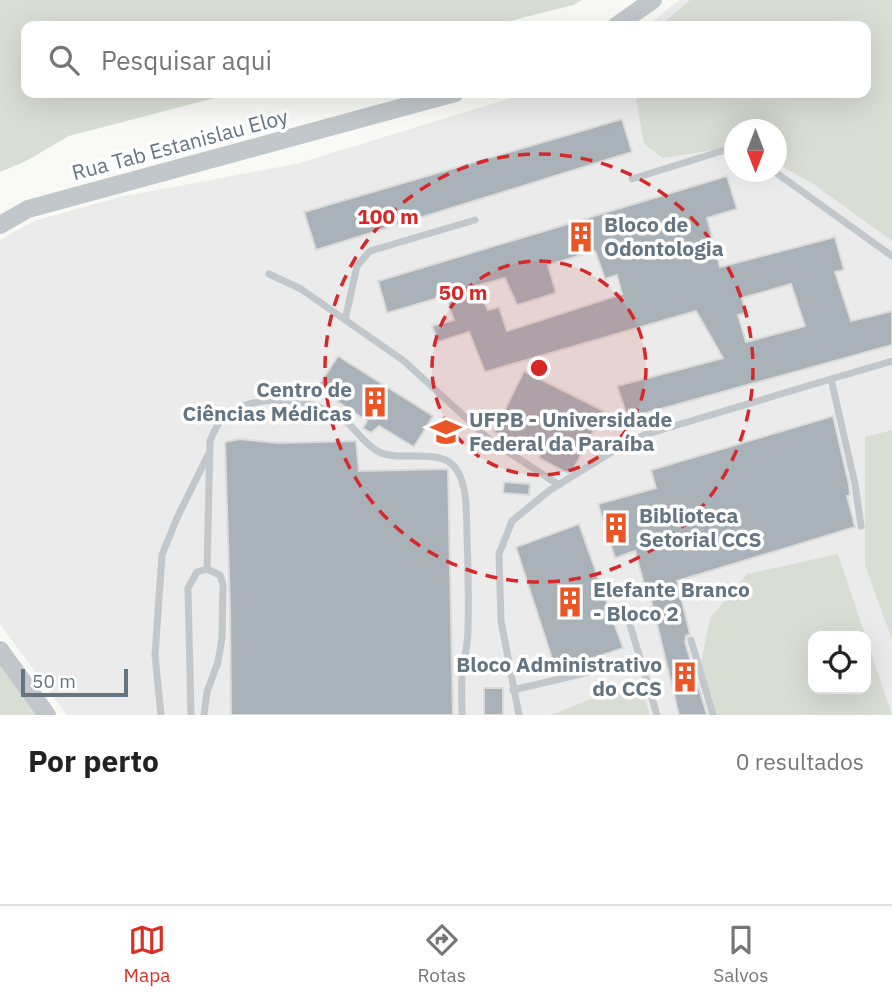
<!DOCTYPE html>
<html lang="pt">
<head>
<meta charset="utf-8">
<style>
	body { margin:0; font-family:"IBM Plex Sans",sans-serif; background:#f2f2f2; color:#222 }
	.controls { position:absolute; right:21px; bottom:21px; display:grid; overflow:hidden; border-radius:14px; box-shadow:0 7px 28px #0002 }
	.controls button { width:63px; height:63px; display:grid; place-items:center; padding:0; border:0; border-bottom:2px solid #e0e0e0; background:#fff; color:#222; font:35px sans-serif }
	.compass { position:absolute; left:724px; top:119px; width:63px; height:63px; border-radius:50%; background:#fff; box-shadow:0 7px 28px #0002; rotate:180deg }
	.scale { position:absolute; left:21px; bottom:18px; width:107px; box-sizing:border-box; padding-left:7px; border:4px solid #637483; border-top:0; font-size:19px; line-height:24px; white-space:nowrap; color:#637483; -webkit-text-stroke:5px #fff; paint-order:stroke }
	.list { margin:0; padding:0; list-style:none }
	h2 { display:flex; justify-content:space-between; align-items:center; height:91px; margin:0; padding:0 28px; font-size:30px }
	h2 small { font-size:23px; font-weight:400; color:#767676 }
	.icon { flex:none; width:38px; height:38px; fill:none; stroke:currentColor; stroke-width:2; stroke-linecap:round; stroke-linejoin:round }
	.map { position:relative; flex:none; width:892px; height:715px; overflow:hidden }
	.search { position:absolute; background:#fff; box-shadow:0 7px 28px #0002; left:21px; right:21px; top:21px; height:77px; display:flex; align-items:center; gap:18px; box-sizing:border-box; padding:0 24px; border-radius:14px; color:#767676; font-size:26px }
	.sheet { height:189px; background:#fff }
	nav { display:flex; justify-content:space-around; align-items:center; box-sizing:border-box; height:98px; border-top:2px solid #e0e0e0; background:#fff; font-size:19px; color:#767676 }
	nav a { display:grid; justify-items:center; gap:4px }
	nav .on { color:#d93025 }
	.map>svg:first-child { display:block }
	.built { fill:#eaebea; fill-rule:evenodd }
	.green { fill:#d9ded5; fill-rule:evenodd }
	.building { fill:#a9b2b9; stroke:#dbdbd9; stroke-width:2; fill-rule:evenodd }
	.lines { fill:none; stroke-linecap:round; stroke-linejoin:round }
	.service { stroke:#c2c7cb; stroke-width:7 }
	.tertiary { stroke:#c2c7cb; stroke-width:18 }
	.ring { fill:none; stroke:#d62828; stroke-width:3.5; stroke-dasharray:12 9 }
	.labels { text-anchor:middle; stroke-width:7; stroke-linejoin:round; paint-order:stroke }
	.street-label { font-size:21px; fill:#637483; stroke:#fff }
	.poi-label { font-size:21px; font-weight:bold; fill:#637483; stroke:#fff; text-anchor:start }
	.centre { fill:#d62828; stroke:#fff; stroke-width:3.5 }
	.ring-label { font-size:21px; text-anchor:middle; font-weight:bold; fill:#d62828; stroke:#fff; stroke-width:7; stroke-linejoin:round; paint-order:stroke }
</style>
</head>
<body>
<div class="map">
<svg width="892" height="715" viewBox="0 0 892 715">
	<rect width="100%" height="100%" fill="#f9f9f6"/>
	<path class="built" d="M679,0H892V715H67L0,624V240L34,221L120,197L296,164L528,93H866V26H647ZM734,130H776V172H734ZM813,636H866V689H813Z"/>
	<path class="green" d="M0,0H582L573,5L490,26H26V93H234L69,136L26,161L0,172Z
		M690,0H892V241L812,183L777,164L776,130H734V147L663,158L644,144L635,93H866V26H660Z
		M892,430V640L865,565V437Z
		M838,554L892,715H716L701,663L710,618L747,574ZM813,636H866V689H813Z
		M0,662L38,715H0Z
		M639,680L650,715H551Z"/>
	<path class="building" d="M622,119L632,152L316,250L304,212Z
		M727,176L737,209L707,218L720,267L835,237L844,270L835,272L851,321L892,311V345L628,418L617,386L723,358L696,311L485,372L469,332L438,342L432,326L454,320L445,296L387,313L378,281ZM595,251L605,279L617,275L622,294L507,331L499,307L488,310L476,286L505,278L517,305L556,293L548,265ZM791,284L805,326L746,342L738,315L746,313L742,298Z
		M338,356L433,416L414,447L379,426L371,433L363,428L367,421L317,388Z
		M524,371L604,411L574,468L567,473L539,458L540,455L494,432Z
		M833,416L849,485L850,495L847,496L855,527L677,581L690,634L686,636L685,642L707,715H679L648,587L645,588L635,551L615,558L598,504L656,488L651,470Z
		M240,439L277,443L356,441L359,471L448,469L453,715H231L230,609L225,442Z
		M504,482L530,484L529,495L503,493Z
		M579,524L623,648L556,671L516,547Z
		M484,688H503V715H484Z"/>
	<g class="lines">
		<path class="service" d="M775,172L892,256
			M632,179L725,150L734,153
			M269,274L301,289L404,361L490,440L559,485
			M345,320L357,266L370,251L475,220
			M861,526L855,484L831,379L892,361
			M207,569L210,441C214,432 217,424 223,418C251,392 310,398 340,417C355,426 363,444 379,452C402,463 444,445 458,472C468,490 466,514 467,535C468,566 469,599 468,630C468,646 463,662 462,678C461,690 462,703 462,715
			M628,618L657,715
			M691,640L713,715
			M513,690L640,660
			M161,715L155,655L162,555L177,518L208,455
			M191,715L188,588L197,572L207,569L220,575L223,585L222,638L218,662L207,692L204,715
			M519,715L501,621L499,554L512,521L550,490L615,450L644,435L831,379"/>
		<path class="tertiary" d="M616,26L653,0
			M0,225L28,209L455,93
			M0,650L47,715"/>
	</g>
	<circle cx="539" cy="368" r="107" fill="#d62828" fill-opacity=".12"/>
	<g class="ring">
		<circle cx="539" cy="368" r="107"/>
		<circle cx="539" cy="368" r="214"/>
	</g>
	<defs>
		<g id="building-bare" transform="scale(2.415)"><path d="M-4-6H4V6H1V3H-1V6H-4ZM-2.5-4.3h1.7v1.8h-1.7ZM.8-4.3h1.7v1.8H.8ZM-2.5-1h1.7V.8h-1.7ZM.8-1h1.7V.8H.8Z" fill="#ea5626" stroke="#fff" stroke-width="2.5" paint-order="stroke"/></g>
		<g id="university-bare" transform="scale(2.415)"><path d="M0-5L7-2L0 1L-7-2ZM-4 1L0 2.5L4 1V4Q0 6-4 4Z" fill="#ea5626" stroke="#fff" stroke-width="2.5" paint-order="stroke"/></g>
	</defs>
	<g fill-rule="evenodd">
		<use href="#building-bare" x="581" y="237"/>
		<use href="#building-bare" x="375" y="402"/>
		<use href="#university-bare" x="446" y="432"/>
		<use href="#building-bare" x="616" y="528"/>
		<use href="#building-bare" x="570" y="602"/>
		<use href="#building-bare" x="685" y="677"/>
	</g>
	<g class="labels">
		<g class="street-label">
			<text transform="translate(180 145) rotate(-15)" y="7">Rua Tab Estanislau Eloy</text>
		</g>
		<g class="poi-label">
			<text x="604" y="232">Bloco de<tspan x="604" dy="24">Odontologia</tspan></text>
			<text x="352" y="397" text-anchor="end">Centro de<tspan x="352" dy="24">Ciências Médicas</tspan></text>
			<text x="469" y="427">UFPB - Universidade<tspan x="469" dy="24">Federal da Paraíba</tspan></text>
			<text x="639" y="523">Biblioteca<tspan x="639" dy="24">Setorial CCS</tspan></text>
			<text x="593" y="597">Elefante Branco<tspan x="593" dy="24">- Bloco 2</tspan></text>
			<text x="662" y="672" text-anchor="end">Bloco Administrativo<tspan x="662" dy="24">do CCS</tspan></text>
		</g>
	</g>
	<circle cx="539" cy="368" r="10" class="centre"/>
	<g class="ring-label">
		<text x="388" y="224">100 m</text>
		<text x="463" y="300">50 m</text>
	</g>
</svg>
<div class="controls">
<button><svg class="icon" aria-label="locate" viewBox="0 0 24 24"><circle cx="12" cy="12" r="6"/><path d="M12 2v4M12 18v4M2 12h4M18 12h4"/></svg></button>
</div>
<svg class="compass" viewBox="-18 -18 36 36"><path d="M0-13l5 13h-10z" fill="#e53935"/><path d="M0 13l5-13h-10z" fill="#767676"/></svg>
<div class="scale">50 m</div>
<div class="search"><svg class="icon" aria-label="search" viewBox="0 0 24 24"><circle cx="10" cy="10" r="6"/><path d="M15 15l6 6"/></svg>Pesquisar aqui</div>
</div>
<section class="sheet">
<h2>Por perto<small>0 resultados</small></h2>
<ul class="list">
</ul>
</section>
<nav>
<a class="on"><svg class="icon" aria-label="map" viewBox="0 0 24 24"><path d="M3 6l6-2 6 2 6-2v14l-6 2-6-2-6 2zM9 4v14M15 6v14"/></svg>Mapa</a>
<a><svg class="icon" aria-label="directions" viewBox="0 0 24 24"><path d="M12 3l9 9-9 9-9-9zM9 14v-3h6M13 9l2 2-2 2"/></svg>Rotas</a>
<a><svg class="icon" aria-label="saved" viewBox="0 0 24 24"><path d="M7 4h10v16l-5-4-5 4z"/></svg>Salvos</a>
</nav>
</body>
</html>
